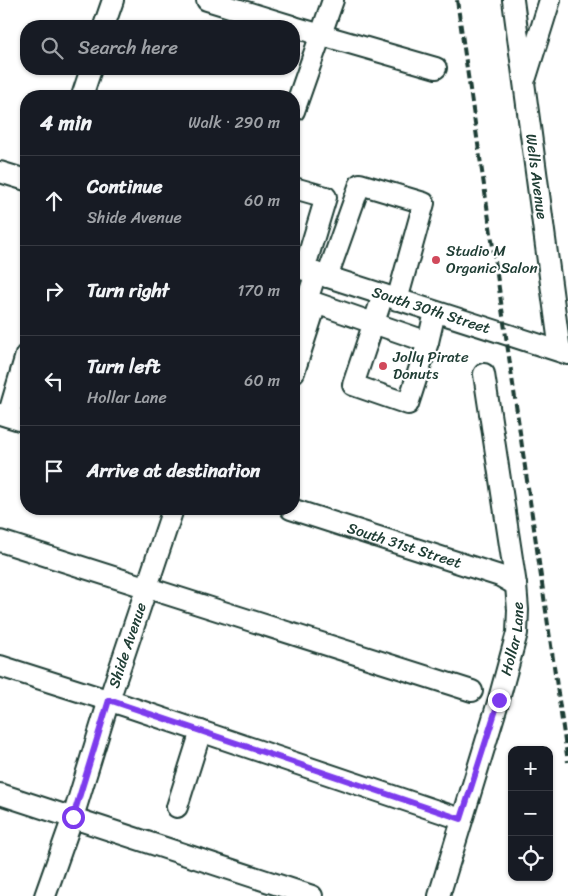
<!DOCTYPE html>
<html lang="en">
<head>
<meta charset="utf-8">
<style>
	body { margin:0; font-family:Sriracha,sans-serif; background:#242831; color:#f1f3f6 }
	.controls { position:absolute; right:15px; bottom:15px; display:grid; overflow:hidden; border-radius:10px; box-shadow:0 1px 4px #0004 }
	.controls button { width:45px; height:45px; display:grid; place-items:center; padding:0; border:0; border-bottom:1px solid #363941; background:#171b24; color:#f1f3f6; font:25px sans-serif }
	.stop { position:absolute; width:15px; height:15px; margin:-11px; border:4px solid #7c3aed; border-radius:50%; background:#fff }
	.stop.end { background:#7c3aed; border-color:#fff; box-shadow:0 1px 5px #0008 }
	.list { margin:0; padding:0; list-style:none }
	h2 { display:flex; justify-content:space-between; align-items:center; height:65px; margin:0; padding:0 20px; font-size:21px }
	h2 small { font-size:16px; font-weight:400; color:#9ea1a6 }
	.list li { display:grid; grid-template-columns:32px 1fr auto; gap:15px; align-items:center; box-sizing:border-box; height:90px; padding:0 20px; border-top:1px solid #363941 }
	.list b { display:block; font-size:19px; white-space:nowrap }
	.list p { margin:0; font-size:16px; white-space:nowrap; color:#9ea1a6 }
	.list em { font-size:16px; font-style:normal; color:#9ea1a6 }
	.icon { flex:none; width:28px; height:28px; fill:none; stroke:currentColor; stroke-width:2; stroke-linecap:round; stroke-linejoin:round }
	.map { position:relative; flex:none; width:568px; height:896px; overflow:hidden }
	.search { position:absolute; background:#171b24; box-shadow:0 1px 4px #0004; left:20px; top:20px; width:280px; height:55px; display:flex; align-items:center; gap:12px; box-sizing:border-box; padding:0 18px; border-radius:20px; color:#9ea1a6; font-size:19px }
	.panel { position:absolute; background:#171b24; box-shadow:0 1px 4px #0004; left:20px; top:90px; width:280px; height:425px; border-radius:20px }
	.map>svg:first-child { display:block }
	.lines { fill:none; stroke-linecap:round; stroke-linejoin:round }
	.minor-casing { stroke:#1f3d34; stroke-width:24 }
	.minor { stroke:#fff; stroke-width:20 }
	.rail { stroke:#1f3d34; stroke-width:4; stroke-dasharray:8 4; stroke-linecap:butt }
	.route { stroke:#7c3aed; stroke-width:6 }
	.poi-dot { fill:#d1495b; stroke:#fff; stroke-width:2 }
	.labels { text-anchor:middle; stroke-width:4; stroke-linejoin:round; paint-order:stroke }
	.street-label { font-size:15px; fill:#1f3d34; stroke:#fff }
	.poi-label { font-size:15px; fill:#1f3d34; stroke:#fff; text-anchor:start }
</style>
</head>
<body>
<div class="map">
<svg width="568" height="896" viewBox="0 0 568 896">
	<rect width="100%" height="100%" fill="#fff"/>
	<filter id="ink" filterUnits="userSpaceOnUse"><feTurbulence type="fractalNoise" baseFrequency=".02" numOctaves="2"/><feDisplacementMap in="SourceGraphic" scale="10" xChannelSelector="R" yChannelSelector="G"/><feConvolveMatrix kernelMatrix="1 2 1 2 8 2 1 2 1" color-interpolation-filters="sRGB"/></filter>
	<g filter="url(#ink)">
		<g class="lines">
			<g class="minor-casing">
				<g id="minor">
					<path d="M207,0L292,26"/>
					<path id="s1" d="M513,0L560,351"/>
					<path d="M104,26L113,0"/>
					<path d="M294,27L436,68"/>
					<path d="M526,77L550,0"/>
					<path d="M82,96L91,69"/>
					<path d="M294,111L333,0"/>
					<path d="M0,172L26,180"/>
					<path d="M294,188L326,197L304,270"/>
					<path id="s2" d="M294,266L568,354"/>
					<path d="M316,273L307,300L428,342"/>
					<path d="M327,277L360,184L424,203L397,300"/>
					<path d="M383,295L353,385L408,404L428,342L435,312"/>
					<path d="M294,313L307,300"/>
					<path d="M294,372L316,304"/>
					<path d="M0,414L26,422"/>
					<path d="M8,416L26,355"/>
					<path id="s3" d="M291,509L500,576L516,585"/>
					<path d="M0,541L472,691"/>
					<path d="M0,666L126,706L461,819"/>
					<path d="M0,794L312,896"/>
					<path d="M177,807L201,731"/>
					<path id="s4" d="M45,896L73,817L109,700L173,509"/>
					<path id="s5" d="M439,896L499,699L517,633L518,610L516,585L484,374"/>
				</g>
			</g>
			<use href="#minor" class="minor"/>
			<path class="rail" d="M457,0L568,762"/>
		</g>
	</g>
	<g class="lines" filter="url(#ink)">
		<path class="route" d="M73,817L109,700L461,819L499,700"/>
	</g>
	<g class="poi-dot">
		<circle cx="436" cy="260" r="5"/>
		<circle cx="383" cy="366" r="5"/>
	</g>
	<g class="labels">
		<g class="street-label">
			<text dy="5" stroke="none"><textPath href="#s1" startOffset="178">Wells Avenue</textPath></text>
			<text dy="5" stroke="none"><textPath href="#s2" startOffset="144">South 30th Street</textPath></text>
			<text dy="5" stroke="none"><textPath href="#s3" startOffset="119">South 31st Street</textPath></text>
			<text dy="5" stroke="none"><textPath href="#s5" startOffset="268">Hollar Lane</textPath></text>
			<text dy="5" stroke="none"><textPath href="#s4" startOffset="264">Shide Avenue</textPath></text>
		</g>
		<g class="poi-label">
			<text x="446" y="256">Studio M<tspan x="446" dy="17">Organic Salon</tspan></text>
			<text x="393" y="362">Jolly Pirate<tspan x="393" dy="17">Donuts</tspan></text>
		</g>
	</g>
</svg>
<div class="controls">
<button>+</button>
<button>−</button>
<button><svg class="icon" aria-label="locate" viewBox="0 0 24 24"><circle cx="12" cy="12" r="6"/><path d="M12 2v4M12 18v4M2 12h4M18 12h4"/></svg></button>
</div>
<div class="stop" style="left:73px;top:817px"></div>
<div class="stop end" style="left:499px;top:700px"></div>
<div class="search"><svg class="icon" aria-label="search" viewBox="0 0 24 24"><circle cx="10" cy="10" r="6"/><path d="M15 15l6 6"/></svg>Search here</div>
<section class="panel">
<h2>4 min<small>Walk · 290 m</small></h2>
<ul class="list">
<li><svg class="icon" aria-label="ahead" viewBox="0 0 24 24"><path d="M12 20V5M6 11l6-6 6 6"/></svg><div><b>Continue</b><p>Shide Avenue</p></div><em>60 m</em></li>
<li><svg class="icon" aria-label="right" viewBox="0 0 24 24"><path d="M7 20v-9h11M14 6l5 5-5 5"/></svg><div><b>Turn right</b></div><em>170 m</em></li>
<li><svg class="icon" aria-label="left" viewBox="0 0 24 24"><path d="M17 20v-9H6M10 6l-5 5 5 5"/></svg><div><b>Turn left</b><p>Hollar Lane</p></div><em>60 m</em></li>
<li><svg class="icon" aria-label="arrive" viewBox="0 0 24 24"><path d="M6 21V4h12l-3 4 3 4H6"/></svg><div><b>Arrive at destination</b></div></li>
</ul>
</section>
</div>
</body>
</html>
